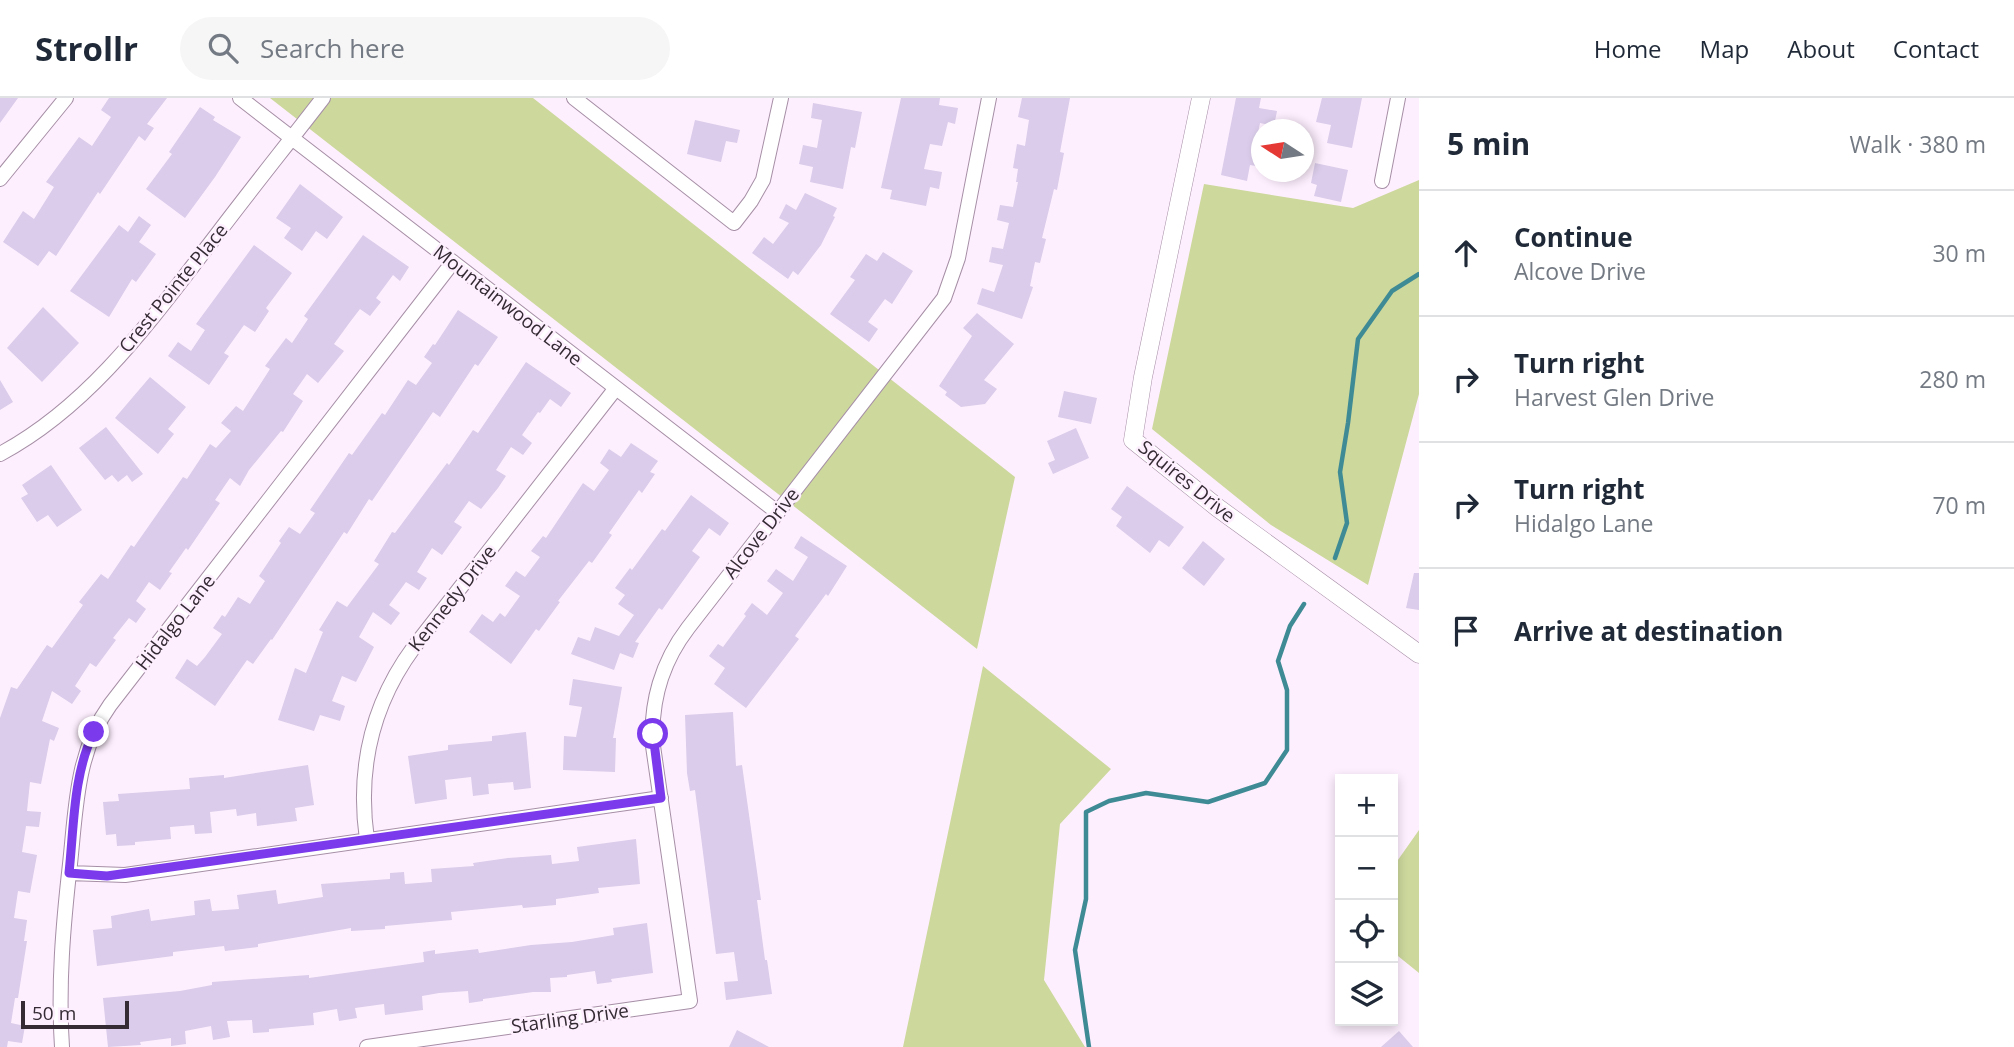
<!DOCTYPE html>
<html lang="en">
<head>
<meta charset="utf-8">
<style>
	body { margin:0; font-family:"Open Sans",sans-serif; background:#f6f6f7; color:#1f2937 }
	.controls { position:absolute; right:21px; bottom:21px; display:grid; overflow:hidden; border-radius:0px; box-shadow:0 4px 10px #0003 }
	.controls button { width:63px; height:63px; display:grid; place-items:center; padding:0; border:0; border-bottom:2px solid #e0e1e3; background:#fff; color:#1f2937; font:35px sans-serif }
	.compass { position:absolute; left:1251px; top:21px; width:63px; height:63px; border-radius:50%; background:#fff; box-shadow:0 4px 10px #0003; rotate:282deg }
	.scale { position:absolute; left:21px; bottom:18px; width:108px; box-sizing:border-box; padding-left:7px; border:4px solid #342b34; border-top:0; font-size:19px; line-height:24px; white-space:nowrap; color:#342b34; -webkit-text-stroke:5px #feeffe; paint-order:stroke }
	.stop { position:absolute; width:21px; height:21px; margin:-16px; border:5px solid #7c3aed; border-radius:50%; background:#fff }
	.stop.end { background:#7c3aed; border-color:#fff; box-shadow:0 2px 7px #0008 }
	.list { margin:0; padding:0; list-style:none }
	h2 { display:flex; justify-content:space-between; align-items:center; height:91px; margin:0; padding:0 28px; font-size:30px }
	h2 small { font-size:23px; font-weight:400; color:#747a83 }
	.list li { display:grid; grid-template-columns:46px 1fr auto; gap:21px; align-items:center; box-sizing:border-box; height:126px; padding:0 28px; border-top:2px solid #e0e1e3 }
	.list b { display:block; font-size:26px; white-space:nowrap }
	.list p { margin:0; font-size:23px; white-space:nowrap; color:#747a83 }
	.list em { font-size:23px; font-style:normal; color:#747a83 }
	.icon { flex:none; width:38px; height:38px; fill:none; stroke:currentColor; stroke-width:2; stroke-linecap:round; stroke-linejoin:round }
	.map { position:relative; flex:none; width:1419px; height:949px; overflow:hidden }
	header { display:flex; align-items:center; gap:42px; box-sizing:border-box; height:98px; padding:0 35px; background:#fff; border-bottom:2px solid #e0e1e3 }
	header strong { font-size:33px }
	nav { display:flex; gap:38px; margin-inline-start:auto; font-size:24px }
	.search { width:490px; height:63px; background:#f6f6f7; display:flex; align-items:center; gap:18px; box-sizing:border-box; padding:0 24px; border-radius:38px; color:#747a83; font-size:26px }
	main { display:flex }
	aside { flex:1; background:#fff }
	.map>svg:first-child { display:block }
	.green { fill:#cdd89d }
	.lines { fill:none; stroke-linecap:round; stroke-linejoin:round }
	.stream { stroke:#3f8b95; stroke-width:4.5 }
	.building { fill:#daccea }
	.minor-casing { stroke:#a68fa6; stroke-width:16 }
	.tertiary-casing { stroke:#a68fa6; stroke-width:19 }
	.minor { stroke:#fff; stroke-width:14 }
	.tertiary { stroke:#fff; stroke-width:18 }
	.route { stroke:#7c3aed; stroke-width:9 }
	.labels { text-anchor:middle; stroke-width:5; stroke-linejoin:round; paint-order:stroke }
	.street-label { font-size:19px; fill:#342b34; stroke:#feeffe }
</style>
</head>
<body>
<header>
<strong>Strollr</strong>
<div class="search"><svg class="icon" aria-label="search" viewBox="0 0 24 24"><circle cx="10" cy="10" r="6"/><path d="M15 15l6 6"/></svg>Search here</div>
<nav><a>Home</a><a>Map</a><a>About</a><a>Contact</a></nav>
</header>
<main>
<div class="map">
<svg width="1419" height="949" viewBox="0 0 1419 949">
	<rect width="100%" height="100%" fill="#feeffe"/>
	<path class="green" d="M270,0H533L1015,379L977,551Z
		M1419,82V296L1368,487L1271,427L1152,331L1204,86L1353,110Z
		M983,568L1111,671L1060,726L1044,882L1085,949H903Z
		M1419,732V875L1393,854V769Z"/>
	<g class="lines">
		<path class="stream" d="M1335,460L1347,425L1340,374L1348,325L1358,241L1392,193L1419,176
			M1089,949L1075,852L1086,801V714L1109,703L1146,695L1208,704L1265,685L1287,652V592L1278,563L1290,528L1304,506"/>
	</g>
	<path class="building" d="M0,0H18L0,25Z
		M109,0H167L147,26L154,30L145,43L139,38L100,96L98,94L56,158L49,153L38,168L3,144L23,113L34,121L54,89L46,84L79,39L92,48L111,19L101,12Z
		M901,0H940L939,7L958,10L955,26L948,24L942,48L930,46L924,71L942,74L939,91L930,89L926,108L890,101L892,92L881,90Z
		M1022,0H1070L1060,54L1064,55L1057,92L1054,91L1042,140L1046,141L1040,165L1035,164L1030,188L1033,189L1022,221L977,206L982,190L994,194L1003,167L989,164L992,149L1003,151L1009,125L997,122L1000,107L1013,109L1018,84H1016L1018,71L1013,70L1017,46L1025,48L1029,22L1018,19Z
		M1236,0H1261L1259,10L1277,13L1274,28L1260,25L1255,50L1262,52V69L1250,67L1247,83L1221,77Z
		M1322,0H1362L1352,50L1327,45L1331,27L1316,24Z
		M813,5L862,14L855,50L851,49L843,91L810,84L813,69L799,66L803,47L817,50L822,22L811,20Z
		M200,9L215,19L213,22L241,39L215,79L185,120L146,91L172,56L169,54Z
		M695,22L740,32L737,45L726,43L721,64L687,56Z
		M1315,65L1348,72L1341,104L1314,98L1317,87L1311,85Z
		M300,86L343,119L327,141L316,133L302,153L284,140L291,130L276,120Z
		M805,95L837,110L833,118L835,119L821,147L798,177L793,173L788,181L752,155L764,139L773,146L789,125L779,120L786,106L796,112Z
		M139,118L151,127L139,144L156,156L136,184L132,181L109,219L70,193L119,127L128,134Z
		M363,137L409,169L400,183L393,177L376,200L381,204L370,218L360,211L350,224L334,246L344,253L318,285L307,276L293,296L303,303L283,334L281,333L249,372L240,388L230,380L215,402L220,405L188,452L186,450L169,474L172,475L160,492L149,484L136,503L146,511L136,525L129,520L113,540L116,542L96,569L90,565L75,588L81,593L72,606L52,593L42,623L59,630L54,643L50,641L41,686L30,684L27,713L41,714L39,729L26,728L22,754L37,757L30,795L18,793L14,820L27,822L24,843H27L18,900H15L11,925L25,928L22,945L8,943L7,949H0V620L11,589L17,591L47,547L52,550L83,507L79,504L101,476L108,481L131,447L134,449L183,379L187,381L210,346L216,350L231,333L221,325L236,308L243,313L270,271L265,268L286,240L292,245L308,221L304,218Z
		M254,147L292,175L266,210L269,213L255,234L244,227L224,255L229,258L209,287L168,258L178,244L191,253L205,232L196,226Z
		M883,154L913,173L892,206L885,201L868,224L878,231L869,244L830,216L855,182L850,179L866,156L877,163Z
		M43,209L79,245L42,284L7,250Z
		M458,212L498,239L478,268L475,266L440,319L433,314L372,403L369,401L347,436L344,434L272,542L271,541L253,566L247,562L215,608L175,580L187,561L197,568L205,559L222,536L213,530L222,517L225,519L238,499L250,506L265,483L259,478L281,445L279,443L289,429L300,436L315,415L310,412L349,355L352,357L382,315L385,317L408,282L416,287L432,265L424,259L433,246L435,247Z
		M977,215L1014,246L984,282L997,291L985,306L961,309L945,297L947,294L939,288L972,238L963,230Z
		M526,264L571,295L561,309L550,301L540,315L538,314L522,337L532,345L523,357L511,349L496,372L506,378L498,390L481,411L469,403L454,424L462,429L442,457L432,450L417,474L427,480L419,492L406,484L389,507L400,515L391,527L373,514L359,539L374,549L356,584L342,578L332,603L345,608L340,623L320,617L314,633L278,622L295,570L306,575L323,534L319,532L337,503L347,509L379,466L374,463L392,434L395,435L447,365L449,367L473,332L478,335Z
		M150,279L186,309L168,331L174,336L158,356L115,320Z
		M0,282L13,304L0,312Z
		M1064,293L1097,300L1091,326L1058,319Z
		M106,329L143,376L132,384L127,377L118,384L112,377L105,382L79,350Z
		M1076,330L1089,360L1053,376L1048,365L1055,362L1047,343Z
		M631,345L658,363L650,374L655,376L642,395L639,392L609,435L612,437L592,465L589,463L558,503L560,504L539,533L536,531L511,566L469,534L482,516L493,524L500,515L505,519L520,498L505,488L516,473L525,479L540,459L531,453L543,438L546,440L583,385L594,393L609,372L600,365L609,351L621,359Z
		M51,367L82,412L57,429L48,417L37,424L21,400L28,396L22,387Z
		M1127,388L1184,429L1169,449L1159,442L1150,455L1116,428L1122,419L1111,411Z
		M691,397L729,425L720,438L709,430L692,453L700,459L662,512L659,510L635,544L639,545L633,560L620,555L614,572L571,556L578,539L590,543L595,529L619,538L634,517L618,506L625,497L615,490L630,470L632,472L662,431L665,433Z
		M801,438L847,468L828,498L826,496L795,538L799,541L746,610L714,586L725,570L709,558L718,546L723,549L746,518L744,516L752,505L767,517L783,495L767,483L776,471L793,483L808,459L794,450Z
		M1203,443L1225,461L1204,488L1182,470Z
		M1414,475H1419V512L1406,510Z
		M573,581L622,589L613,640H616L615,674L563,672L564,638L576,639L582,609L569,607Z
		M733,614L736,668L742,667L761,802H757L765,862H767L772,896L726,902L724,884L738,883L734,854L716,856L695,692L690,693L687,675L685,617Z
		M526,634L531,690L514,692L513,684L488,686L489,696L473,698L471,679L445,682L447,701L415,706L408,658L448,652V647L492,643V638Z
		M308,667L314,707L295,710L297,723L257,728L256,715L237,718L236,711L210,714L212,735L195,736L194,727L170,729L171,741L135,744V747L117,748L116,736L106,737L103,704L119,703L118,696L190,691L189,680L224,677V680Z
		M636,741L640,786L598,790L599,795L556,801V807L523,810L522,807L451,814L452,822L385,828V831L351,833V830L258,846V849L225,853L224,848L173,854V858L97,868L93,832L112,830L111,818L149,811L151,823L195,817L194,803L210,801L212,813L239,811L237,797L276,792L278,806L323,799L321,786L390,781V775L404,774L405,786L432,784L431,771L474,768L473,765L508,760L551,757L552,766L579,763L577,749Z
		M647,825L653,875L611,881L612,884L597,886L595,873L567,877V879L550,880L551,894H533L483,901V903L469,905L468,893L439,895L422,898L423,912L385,917L384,906L355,910L357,920L339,923L337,911L313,915L314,927L269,931V934L253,935L252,922L227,923L230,939L213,942L211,928L185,933L186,946L171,948V940L140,944L141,947L108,949L103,900L180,893L212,887V884L309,877V880L424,864L423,854L435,852V856L478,851L479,855L531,847L572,844L614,837L613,830Z
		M737,932L769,949H729Z
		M1399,933L1413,949H1381Z"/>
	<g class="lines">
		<g class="minor-casing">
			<path id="minor" d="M240,0L777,414
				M574,0L734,125L751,103L763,82L781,0
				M0,81L66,0
				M1382,83L1398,0
				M0,356C90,308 151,222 212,143C248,95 286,48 323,0
				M367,742C357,672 372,606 414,549L616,290
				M69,775L125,777L661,700
				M62,949C58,887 63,828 70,766C76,711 76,654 110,607L453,164
				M367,949L690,903L653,648C650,605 662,564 688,530L944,200L958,160L989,0"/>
		</g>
		<g class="tertiary-casing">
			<path id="tertiary" d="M1201,0L1143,279L1133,342L1218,410L1419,556"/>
		</g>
		<use href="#minor" class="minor"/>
		<use href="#tertiary" class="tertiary"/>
	</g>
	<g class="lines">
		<path class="route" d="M94,634C73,676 74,729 69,775L107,778L661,700L653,636"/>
	</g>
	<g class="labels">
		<g class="street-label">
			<text transform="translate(173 190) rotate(-51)" y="7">Crest Pointe Place</text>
			<text transform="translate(508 207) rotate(38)" y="7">Mountainwood Lane</text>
			<text transform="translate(1187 383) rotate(39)" y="7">Squires Drive</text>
			<text transform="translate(761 435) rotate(-52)" y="7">Alcove Drive</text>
			<text transform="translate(452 500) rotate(-52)" y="7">Kennedy Drive</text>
			<text transform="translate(175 524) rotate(-52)" y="7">Hidalgo Lane</text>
			<text transform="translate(570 920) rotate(-8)" y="7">Starling Drive</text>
		</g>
	</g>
</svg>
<div class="controls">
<button>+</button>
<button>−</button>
<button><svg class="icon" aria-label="locate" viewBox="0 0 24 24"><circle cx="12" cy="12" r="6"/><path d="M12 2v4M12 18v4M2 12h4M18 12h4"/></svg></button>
<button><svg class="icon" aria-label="layers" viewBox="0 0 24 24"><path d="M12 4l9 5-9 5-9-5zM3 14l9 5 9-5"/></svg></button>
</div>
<svg class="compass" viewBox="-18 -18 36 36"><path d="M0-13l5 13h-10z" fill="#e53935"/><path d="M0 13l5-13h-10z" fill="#747a83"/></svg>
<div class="scale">50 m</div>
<div class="stop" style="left:653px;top:636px"></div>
<div class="stop end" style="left:94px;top:634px"></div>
</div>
<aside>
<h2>5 min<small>Walk · 380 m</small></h2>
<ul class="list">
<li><svg class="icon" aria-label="ahead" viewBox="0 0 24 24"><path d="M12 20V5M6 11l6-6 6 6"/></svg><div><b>Continue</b><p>Alcove Drive</p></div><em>30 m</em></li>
<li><svg class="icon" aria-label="right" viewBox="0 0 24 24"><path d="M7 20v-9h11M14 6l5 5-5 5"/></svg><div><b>Turn right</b><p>Harvest Glen Drive</p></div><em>280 m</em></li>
<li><svg class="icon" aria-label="right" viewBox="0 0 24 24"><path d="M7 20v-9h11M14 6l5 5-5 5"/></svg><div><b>Turn right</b><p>Hidalgo Lane</p></div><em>70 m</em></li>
<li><svg class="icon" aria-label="arrive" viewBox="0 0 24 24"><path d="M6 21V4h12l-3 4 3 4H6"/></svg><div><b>Arrive at destination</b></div></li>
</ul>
</aside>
</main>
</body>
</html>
